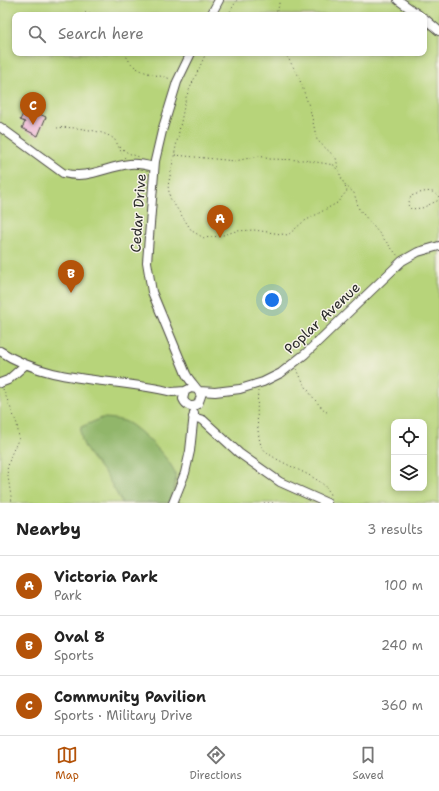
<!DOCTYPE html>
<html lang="en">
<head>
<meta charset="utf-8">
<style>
	body { margin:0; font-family:"Shantell Sans",sans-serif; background:#f6f6f6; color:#222 }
	.controls { position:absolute; right:12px; bottom:12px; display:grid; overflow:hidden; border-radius:8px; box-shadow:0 2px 6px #0003 }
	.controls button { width:36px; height:36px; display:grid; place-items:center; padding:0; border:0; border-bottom:1px solid #e0e0e0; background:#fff; color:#222; font:20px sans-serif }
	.you { position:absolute; left:272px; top:300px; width:14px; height:14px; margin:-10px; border:3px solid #fff; border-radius:50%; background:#1a73e8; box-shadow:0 0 0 6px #1a73e833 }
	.badge { display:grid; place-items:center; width:26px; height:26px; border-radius:50%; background:#b45309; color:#fff; font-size:13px; font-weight:700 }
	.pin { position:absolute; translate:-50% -33px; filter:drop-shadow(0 1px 2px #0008) }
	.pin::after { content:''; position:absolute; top:21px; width:14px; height:12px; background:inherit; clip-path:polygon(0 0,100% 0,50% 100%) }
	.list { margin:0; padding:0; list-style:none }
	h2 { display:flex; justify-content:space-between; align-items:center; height:52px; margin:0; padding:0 16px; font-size:17px }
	h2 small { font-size:13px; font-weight:400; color:#767676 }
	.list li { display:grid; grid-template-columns:26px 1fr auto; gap:12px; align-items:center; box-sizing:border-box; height:60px; padding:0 16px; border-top:1px solid #e0e0e0 }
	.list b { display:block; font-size:15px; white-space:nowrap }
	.list p { margin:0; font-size:13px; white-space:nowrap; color:#767676 }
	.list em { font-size:13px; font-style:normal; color:#767676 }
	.icon { flex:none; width:22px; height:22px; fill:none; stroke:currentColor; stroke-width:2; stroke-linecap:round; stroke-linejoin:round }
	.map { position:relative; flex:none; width:439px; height:503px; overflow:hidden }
	.search { position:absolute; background:#fff; box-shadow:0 2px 6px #0003; left:12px; right:12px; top:12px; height:44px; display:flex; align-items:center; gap:10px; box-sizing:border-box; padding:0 14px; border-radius:8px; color:#767676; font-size:15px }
	.sheet { height:232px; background:#fff }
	nav { display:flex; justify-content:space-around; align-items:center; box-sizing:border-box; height:56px; border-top:1px solid #e0e0e0; background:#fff; font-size:11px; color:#767676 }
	nav a { display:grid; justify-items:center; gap:2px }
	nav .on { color:#b45309 }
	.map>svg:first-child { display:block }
	.green { fill:#b7d47a; stroke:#718052; fill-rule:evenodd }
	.forest { fill:#91b66a; stroke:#5e704a }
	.building { fill:#e89cce }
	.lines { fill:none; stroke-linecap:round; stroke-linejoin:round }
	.minor-casing { stroke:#494743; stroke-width:10 }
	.path { stroke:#494743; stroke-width:1; stroke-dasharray:1 3; stroke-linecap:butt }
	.minor { stroke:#fff; stroke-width:8 }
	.labels { text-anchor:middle; stroke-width:3; stroke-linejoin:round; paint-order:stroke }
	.street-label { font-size:14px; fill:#2b2b2b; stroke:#f7f3e8 }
</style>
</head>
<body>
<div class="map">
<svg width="439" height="503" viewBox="0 0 439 503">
	<rect width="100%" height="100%" fill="#f7f3e8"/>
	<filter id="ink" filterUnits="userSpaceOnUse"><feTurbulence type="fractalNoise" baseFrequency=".025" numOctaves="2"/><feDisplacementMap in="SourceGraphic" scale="8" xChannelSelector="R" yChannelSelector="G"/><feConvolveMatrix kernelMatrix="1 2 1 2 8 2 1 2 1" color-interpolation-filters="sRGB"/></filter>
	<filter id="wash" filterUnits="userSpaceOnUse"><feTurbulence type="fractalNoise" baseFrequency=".012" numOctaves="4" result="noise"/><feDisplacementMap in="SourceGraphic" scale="16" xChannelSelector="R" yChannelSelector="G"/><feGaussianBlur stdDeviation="0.9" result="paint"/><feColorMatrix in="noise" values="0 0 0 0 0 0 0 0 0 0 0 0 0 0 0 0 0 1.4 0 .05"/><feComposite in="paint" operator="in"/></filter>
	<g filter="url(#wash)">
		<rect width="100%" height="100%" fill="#f2e6ce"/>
		<path class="green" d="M0,0H439V503H0ZM15,15H424V53H15ZM394,422H424V488H394Z"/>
		<path class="forest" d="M102,418C109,418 117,419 124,421C137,425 171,460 175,473C177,482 173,496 168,503H122C117,495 113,486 108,478C97,462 78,448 81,427Z"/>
		<g id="blocks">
			<path class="building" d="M24,112L33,115L35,112L46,117L38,136L22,128L25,122L20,120Z"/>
		</g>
	</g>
	<g filter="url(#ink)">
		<use href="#blocks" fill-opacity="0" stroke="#494743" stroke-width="1"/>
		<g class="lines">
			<g class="minor-casing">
				<path id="minor" d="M398,0L419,15
					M211,15L219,0
					M424,18L439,31
					M191,53L177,82L162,131L155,161L147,262L152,292L186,374C190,382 198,388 201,396L198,404C192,408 186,406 183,399L185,391L191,388L197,389
					M0,127L63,173C89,180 104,167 130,164C138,163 146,165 154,167
					M0,351C52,385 114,377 172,392L185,391
					M0,383L8,380L25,365
					M199,391L215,392L240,389L263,382L281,373L305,354L402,261L418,252L439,246
					M193,417L203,420L239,453L280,482L327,503
					M173,503L185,473L190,451L194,413"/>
			</g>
			<path class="path" d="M85,12L97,15
				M228,15L237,0
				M275,15L279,6V0
				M125,53C133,74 152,73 171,79
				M206,53L186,97L168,186L170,198L192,231L204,238L220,236L236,231L254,230L288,235L303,222L337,203L347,191L344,184
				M285,53L298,75L310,109L317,140L336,158L339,172L344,184L354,193L359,209L398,256
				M57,128C69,126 104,130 114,139C119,145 120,152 125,158
				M120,147L128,153L139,157
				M175,155L235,161L260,156L269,159L304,160L334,165L338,171
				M439,197C432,187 420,193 411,196L408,205L411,209L422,208L439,200
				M297,369C303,384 315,403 328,413
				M3,389L17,424L19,438L11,455L7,470L12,503
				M258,391C257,403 256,437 262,447C274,465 329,476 330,496
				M264,503H276"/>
			<use href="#minor" class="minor"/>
		</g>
	</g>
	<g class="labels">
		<g class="street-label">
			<text transform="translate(138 213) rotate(-86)" y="5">Cedar Drive</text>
			<text transform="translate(322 318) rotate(-43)" y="5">Poplar Avenue</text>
		</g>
	</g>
</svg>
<div class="controls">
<button><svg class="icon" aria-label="locate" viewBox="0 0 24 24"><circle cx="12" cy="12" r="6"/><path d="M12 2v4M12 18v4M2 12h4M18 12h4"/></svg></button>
<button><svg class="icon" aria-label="layers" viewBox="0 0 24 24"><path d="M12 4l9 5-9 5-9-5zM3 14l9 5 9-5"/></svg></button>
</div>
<div class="you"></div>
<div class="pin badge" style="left:220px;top:238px">A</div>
<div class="pin badge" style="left:71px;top:293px">B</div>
<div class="pin badge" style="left:33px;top:125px">C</div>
<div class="search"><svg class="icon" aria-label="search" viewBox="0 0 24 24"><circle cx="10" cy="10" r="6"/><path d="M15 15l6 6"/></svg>Search here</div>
</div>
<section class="sheet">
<h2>Nearby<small>3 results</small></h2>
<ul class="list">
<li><span class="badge">A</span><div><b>Victoria Park</b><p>Park</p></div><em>100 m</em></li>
<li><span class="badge">B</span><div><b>Oval 8</b><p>Sports</p></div><em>240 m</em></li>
<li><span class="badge">C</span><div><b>Community Pavilion</b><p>Sports · Military Drive</p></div><em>360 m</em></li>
</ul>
</section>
<nav>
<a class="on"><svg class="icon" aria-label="map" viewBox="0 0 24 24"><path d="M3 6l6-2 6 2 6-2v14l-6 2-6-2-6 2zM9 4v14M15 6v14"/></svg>Map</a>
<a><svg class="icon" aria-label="directions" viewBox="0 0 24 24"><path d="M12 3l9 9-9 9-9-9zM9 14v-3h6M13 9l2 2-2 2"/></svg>Directions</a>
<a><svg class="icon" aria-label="saved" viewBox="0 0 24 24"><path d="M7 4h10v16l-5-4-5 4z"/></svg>Saved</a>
</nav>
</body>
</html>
